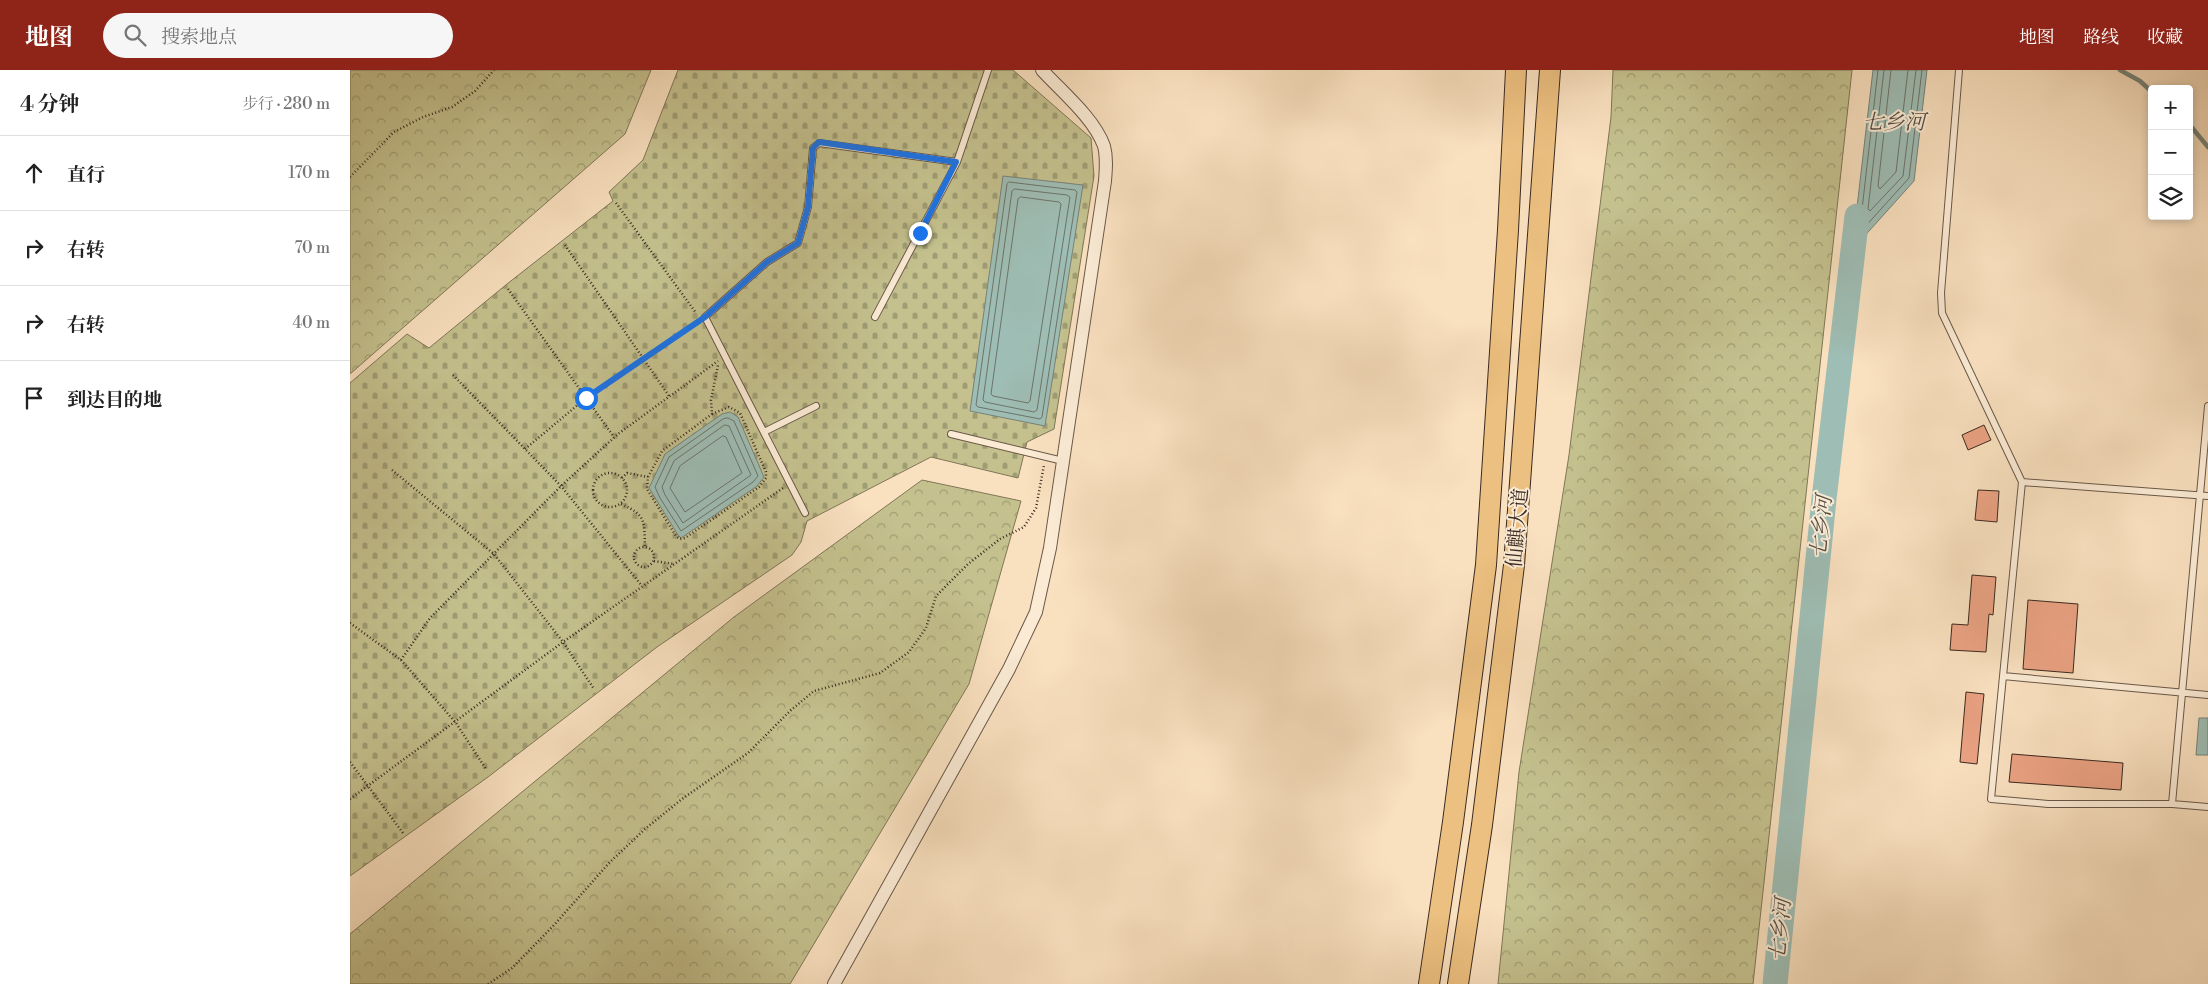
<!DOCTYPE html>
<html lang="zh">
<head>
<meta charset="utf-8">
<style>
	body { margin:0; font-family:"Libre Bodoni","Noto Serif SC",serif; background:#f6f6f6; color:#222 }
	.controls { position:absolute; right:15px; top:15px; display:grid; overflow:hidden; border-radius:5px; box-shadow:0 2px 8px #0003 }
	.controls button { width:45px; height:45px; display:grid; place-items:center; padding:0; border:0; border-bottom:1px solid #e0e0e0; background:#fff; color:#222; font:25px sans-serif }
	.stop { position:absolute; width:15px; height:15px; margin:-11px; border:4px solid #1a73e8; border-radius:50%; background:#fff }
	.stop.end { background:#1a73e8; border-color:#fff; box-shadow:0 1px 5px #0008 }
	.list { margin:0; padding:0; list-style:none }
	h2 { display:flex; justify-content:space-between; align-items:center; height:65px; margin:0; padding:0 20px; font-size:21px }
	h2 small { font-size:16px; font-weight:400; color:#767676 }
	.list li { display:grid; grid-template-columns:32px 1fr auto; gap:15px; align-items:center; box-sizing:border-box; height:75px; padding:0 20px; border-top:1px solid #e0e0e0 }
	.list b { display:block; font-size:19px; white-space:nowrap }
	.list em { font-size:16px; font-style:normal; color:#767676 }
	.icon { flex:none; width:28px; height:28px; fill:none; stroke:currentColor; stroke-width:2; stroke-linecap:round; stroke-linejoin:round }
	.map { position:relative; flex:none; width:1858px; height:914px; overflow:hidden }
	header { display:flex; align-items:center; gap:30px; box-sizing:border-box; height:70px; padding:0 25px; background:#8f2418; color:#fff }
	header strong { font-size:24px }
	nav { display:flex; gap:28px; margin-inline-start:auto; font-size:18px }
	.search { width:350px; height:45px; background:#f6f6f6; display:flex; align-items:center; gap:12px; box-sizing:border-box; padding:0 18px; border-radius:28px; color:#767676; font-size:19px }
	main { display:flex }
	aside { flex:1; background:#fff }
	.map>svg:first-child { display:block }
	.forest { fill:url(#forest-crowns); stroke:#807657 }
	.cemetery { fill:url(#cemetery-stones); stroke:#807657 }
	.water { fill:#9ebdb4; stroke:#768279 }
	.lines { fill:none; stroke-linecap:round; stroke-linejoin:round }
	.shore { stroke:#6c746a; stroke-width:1 }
	.stream { stroke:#768279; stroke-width:4.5 }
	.river { stroke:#9ebdb4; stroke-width:25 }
	.building { fill:#eaa283; stroke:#3b2a20 }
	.service-casing { stroke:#6a5848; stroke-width:8 }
	.minor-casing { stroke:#6a5848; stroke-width:14 }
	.primary-casing { stroke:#3b2a20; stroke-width:22 }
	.path { stroke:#3b2a20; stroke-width:2.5; stroke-dasharray:1 2.5; stroke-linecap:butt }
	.service { stroke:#fbebd5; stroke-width:6 }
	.minor { stroke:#fbebd5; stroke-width:12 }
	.primary { stroke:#ecc080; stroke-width:20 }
	.route { stroke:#1a73e8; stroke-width:6 }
	.labels { text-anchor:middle; stroke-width:4; stroke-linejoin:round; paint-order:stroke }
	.street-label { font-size:20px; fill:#3b2a20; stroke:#fbebd5 }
	.water-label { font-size:21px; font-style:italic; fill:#544f45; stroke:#fbebd5 }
</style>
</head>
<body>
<header>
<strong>地图</strong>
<div class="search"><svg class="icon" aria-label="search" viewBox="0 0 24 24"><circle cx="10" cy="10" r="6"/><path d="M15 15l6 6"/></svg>搜索地点</div>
<nav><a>地图</a><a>路线</a><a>收藏</a></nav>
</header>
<main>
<aside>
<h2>4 分钟<small>步行 · 280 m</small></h2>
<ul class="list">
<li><svg class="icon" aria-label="ahead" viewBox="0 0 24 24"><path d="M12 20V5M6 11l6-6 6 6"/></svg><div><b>直行</b></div><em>170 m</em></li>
<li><svg class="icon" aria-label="right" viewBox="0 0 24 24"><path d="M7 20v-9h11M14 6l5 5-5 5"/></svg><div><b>右转</b></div><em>70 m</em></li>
<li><svg class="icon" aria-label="right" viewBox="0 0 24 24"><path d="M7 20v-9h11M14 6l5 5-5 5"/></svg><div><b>右转</b></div><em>40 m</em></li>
<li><svg class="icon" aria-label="arrive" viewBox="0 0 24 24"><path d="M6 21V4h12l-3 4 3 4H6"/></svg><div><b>到达目的地</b></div></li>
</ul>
</aside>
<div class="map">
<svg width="1858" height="914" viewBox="0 0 1858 914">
	<defs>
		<pattern id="forest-crowns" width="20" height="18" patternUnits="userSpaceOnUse" patternTransform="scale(1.25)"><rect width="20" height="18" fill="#c4c18e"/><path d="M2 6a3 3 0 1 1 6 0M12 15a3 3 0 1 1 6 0" fill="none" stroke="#a09d74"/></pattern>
		<pattern id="cemetery-stones" width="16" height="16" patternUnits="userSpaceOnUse" patternTransform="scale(1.25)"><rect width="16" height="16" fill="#c4c18e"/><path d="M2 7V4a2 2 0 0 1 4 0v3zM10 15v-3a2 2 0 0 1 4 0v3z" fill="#a09d74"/></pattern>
	</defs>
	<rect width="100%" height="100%" fill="#f9e0bf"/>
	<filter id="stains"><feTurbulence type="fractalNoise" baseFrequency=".004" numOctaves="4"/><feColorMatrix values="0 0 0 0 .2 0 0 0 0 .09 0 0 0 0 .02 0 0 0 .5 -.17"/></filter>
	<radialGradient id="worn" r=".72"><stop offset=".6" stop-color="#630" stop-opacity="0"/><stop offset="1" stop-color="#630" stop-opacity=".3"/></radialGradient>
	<path class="forest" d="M0,0H301L275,64L0,304Z
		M1263,0H1502L1403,914H1148L1169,702L1219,385L1261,47Z
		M572,410L671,431L619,614L440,914H0V864L384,547Z"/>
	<path class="cemetery" d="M328,0H663L741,68L744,106L704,359L677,372L668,408L581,387L457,451L451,472L442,485L307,577L138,707L0,806V313L57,264L79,278L157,214L263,131L259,122L293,90Z"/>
	<path class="water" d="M1523,0H1577L1564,111L1502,180Z
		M653,106L733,115L695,356L620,341Z
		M380,342L388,347L414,407L407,416L331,468L328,465L299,418L315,384L372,344Z
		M1849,648H1858V685H1846Z"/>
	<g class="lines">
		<path class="shore" d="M1528,0L1510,157L1512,160L1559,108L1572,0
			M1534,0L1518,139L1520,141L1553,106L1566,0
			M1541,0L1528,116L1530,119L1546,102L1558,0
			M659,112L725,120L727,122L692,347L690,349L628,337L626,335L657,114Z
			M665,119L717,125L720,127L687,340L684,342L635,332L633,330L662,121Z
			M671,127L709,132L711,134L680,331L678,333L643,326L641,324L668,129Z
			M378,348L384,351L408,406L403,412L331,461L310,428L305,417L319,387L373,349Z
			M375,355L379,356L401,405L333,453L315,425L312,417L324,391Z
			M373,366L376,367L392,403L335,442L320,418L330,396Z"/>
		<path class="stream" d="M1770,0L1790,11L1802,22
			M1839,54L1858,77"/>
		<path class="river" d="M1425,914L1474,429L1507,146"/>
	</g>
	<path class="building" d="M1634,355L1641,370L1618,380L1612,365Z
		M1628,420L1649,421L1647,452L1625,450Z
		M1622,505L1646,507L1643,545L1639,544L1636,582L1600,580L1602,554L1618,555Z
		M1678,530L1728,534L1723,603L1673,599Z
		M1616,622L1634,624L1627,694L1610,692Z
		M1662,684L1773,693L1771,720L1659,712Z"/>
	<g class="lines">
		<g class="service-casing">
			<path id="service" d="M1609,0L1591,223L1592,243L1672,412L1641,729L1698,734H1822L1858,737
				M525,247L607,92L638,0
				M414,362L466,336
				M601,364L713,391
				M1672,412L1858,426
				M455,443L355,247L417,192L448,173L458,137L463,78L469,73L607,92
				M1653,606L1858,625
				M1822,734L1858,336"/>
		</g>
		<g class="minor-casing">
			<path id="minor" d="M484,914L659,599L686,542L700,478L755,111C756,99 757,87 754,76C744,48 711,21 692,0"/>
		</g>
		<g class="primary-casing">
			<path id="primary" d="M1079,914L1103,752L1136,495L1158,160L1166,0
				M1108,914L1132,755L1164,495L1200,0"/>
		</g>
		<path class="path" d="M0,107L44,62L73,47L102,37L125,21L144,0
			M266,133L346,243
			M215,175L319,326
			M158,219L264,367
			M103,305L211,416L292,516
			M362,344L379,337L390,343L416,402V408L409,417L335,468L330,469L326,466L297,419L298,407L312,381L362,344L361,330L368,295
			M175,379L236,328L347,251
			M42,400L144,484L213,572L244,619
			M243 420a17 17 0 1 1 34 0a17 17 0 1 1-34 0Z
			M272,408L277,403L298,407
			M271,434C297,445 294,452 295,478
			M284 487a10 10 0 1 1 20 0a10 10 0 1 1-20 0Z
			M304,491L324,494
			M0,553L51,590L106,653L136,699
			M51,590L80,548L211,416L268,364L368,291
			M0,692L53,763
			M0,729L213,572L433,418
			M138,914L162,898L205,854L259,793L295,759L332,729L398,683L441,640L464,621L530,603L559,582L576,558L586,526L618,494L650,469L674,457L686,438L694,395"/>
		<use href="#service" class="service"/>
		<use href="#minor" class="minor"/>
		<use href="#primary" class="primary"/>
	</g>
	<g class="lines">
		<path class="route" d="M236,328L355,247L417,192L448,173L458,137L463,78L469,72L606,92L570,163"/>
	</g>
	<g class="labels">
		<g class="street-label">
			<text transform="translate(1167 458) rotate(-85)" y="7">仙麒大道</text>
		</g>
		<g class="water-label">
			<text x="1544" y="59">七乡河</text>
			<text transform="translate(1471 457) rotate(-84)" y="7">七乡河</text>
			<text transform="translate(1430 860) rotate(-84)" y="7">七乡河</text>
		</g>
	</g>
	<rect width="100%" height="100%" filter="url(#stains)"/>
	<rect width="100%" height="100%" fill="url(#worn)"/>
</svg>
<div class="controls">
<button>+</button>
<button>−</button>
<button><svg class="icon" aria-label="layers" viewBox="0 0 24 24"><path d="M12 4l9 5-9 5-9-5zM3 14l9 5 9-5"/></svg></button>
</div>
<div class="stop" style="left:236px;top:328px"></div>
<div class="stop end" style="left:570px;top:163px"></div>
</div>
</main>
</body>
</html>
